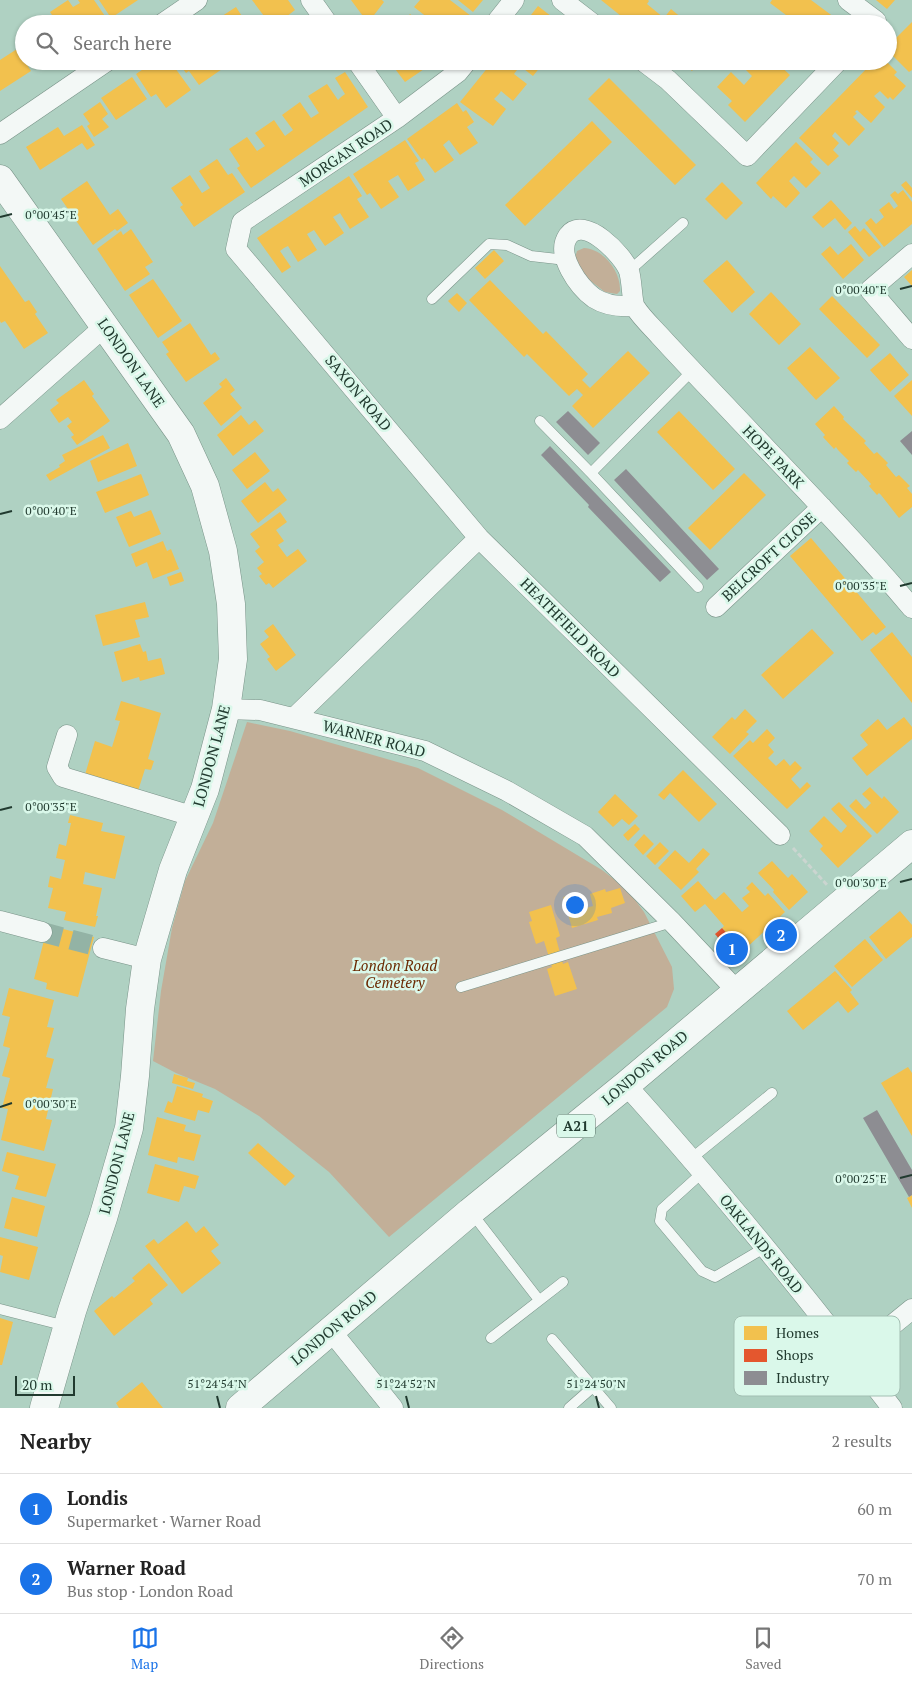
<!DOCTYPE html>
<html lang="en">
<head>
<meta charset="utf-8">
<style>
	body { margin:0; font-family:"PT Serif",serif; background:#f2f2f2; color:#222 }
	.scale { position:absolute; left:15px; bottom:12px; width:60px; box-sizing:border-box; padding-left:5px; border:2px solid #213a2f; border-top:0; font-size:14px; line-height:18px; white-space:nowrap; color:#213a2f; -webkit-text-stroke:4px #daf8ea; paint-order:stroke }
	.you { position:absolute; left:574px; top:904px; width:18px; height:18px; margin:-12px; border:4px solid #fff; border-radius:50%; background:#1a73e8; box-shadow:0 0 0 8px #1a73e833 }
	.badge { display:grid; place-items:center; width:32px; height:32px; border-radius:50%; background:#1a73e8; color:#fff; font-size:16px; font-weight:700 }
	.pin { position:absolute; translate:-50% -50%; border:2px solid #fff; box-shadow:0 1px 5px #0006 }
	.list { margin:0; padding:0; list-style:none }
	h2 { display:flex; justify-content:space-between; align-items:center; height:65px; margin:0; padding:0 20px; font-size:21px }
	h2 small { font-size:16px; font-weight:400; color:#767676 }
	.list li { display:grid; grid-template-columns:32px 1fr auto; gap:15px; align-items:center; box-sizing:border-box; height:70px; padding:0 20px; border-top:1px solid #e0e0e0 }
	.list b { display:block; font-size:19px; white-space:nowrap }
	.list p { margin:0; font-size:16px; white-space:nowrap; color:#767676 }
	.list em { font-size:16px; font-style:normal; color:#767676 }
	.icon { flex:none; width:28px; height:28px; fill:none; stroke:currentColor; stroke-width:2; stroke-linecap:round; stroke-linejoin:round }
	.map { position:relative; flex:none; width:912px; height:1408px; overflow:hidden }
	.search { position:absolute; background:#fff; box-shadow:0 1px 4px #0004; left:15px; right:15px; top:15px; height:55px; display:flex; align-items:center; gap:12px; box-sizing:border-box; padding:0 18px; border-radius:28px; color:#767676; font-size:19px }
	.sheet { height:205px; background:#fff }
	nav { display:flex; justify-content:space-around; align-items:center; box-sizing:border-box; height:70px; border-top:1px solid #e0e0e0; background:#fff; font-size:14px; color:#767676 }
	nav a { display:grid; justify-items:center; gap:2px }
	nav .on { color:#1a73e8 }
	.map>svg:first-child { display:block }
	.green { fill:#c2af98 }
	.homes { fill:#f2c14e }
	.shops { fill:#e4572e }
	.industry { fill:#8d8d92 }
	.lines { fill:none; stroke-linecap:round; stroke-linejoin:round }
	.street-tunnel { stroke:#93b3a5; stroke-width:20; stroke-dasharray:20 10; stroke-linecap:butt }
	.lane-casing { stroke:#799388; stroke-width:11 }
	.street-casing { stroke:#799388; stroke-width:21 }
	.secondary-casing { stroke:#799388; stroke-width:29 }
	.primary-casing { stroke:#799388; stroke-width:29 }
	.path { stroke:#cbd5d0; stroke-width:3; stroke-dasharray:5 2.5; stroke-linecap:butt }
	.lane { stroke:#f3f8f6; stroke-width:10 }
	.street { stroke:#f3f8f6; stroke-width:20 }
	.secondary { stroke:#f3f8f6; stroke-width:28 }
	.primary { stroke:#f3f8f6; stroke-width:28 }
	.ticks { fill:none; stroke:#213a2f; stroke-width:2 }
	.labels { text-anchor:middle; stroke-width:5; stroke-linejoin:round; paint-order:stroke }
	.shield { fill:#daf8ea; stroke:#587367; stroke-width:1 }
	.shield-label { font-size:14px; font-weight:bold; fill:#213a2f }
	.street-label { font-size:15px; fill:#213a2f; stroke:#daf8ea }
	.park-label { font-size:15px; font-style:italic; fill:#6a2800; stroke:#daf8ea }
	.key { fill:#daf8ea; stroke:#a2bfb2; stroke-width:1 }
	.key-label { font-size:14px; fill:#213a2f }
	.ticks-label { font-size:12px; text-anchor:middle; fill:#213a2f; stroke:#daf8ea; stroke-width:5; stroke-linejoin:round; paint-order:stroke }
</style>
</head>
<body>
<div class="map">
<svg width="912" height="1408" viewBox="0 0 912 1408">
	<rect width="100%" height="100%" fill="#afd1c2"/>
	<path class="green" d="M584,248C604,249 621,272 620,291L617,294L605,292L588,279L582,273L575,258L577,251Z
		M247,722L290,731L418,768L502,810L602,870L627,889L644,912L672,967L674,989L667,1007L389,1237L329,1172L259,1116L215,1089L176,1073L153,1061L161,991L172,928L185,881L213,823Z"/>
	<path class="homes" d="M68,0L73,7L80,3L78,0H94L107,19L100,24H58L50,12Z
		M99,0H138L111,18Z
		M252,0H288L295,10L277,24H270Z
		M351,0H382L384,2L368,23Z
		M420,0H450L471,16L465,24H432L433,22L414,7Z
		M458,0H483L473,12Z
		M601,0H648L649,1L647,4L664,18L671,9L689,24H631Z
		M772,0H811L842,23L798,24L770,3Z
		M876,0H895L887,9Z
		M538,6L556,20L553,24H524Z
		M236,7L247,24H211L219,18Z
		M410,14L422,24H402Z
		M301,16L306,24H291Z
		M912,22V70L909,72L888,51V46Z
		M17,49L31,71L0,91V60Z
		M155,61H170L191,90L166,108L156,94L151,97L136,74Z
		M177,61H221L225,67L199,85L189,71L186,73Z
		M389,61H421L427,67L405,82Z
		M493,61H545L533,76L520,66L514,74L527,84L513,101L501,91L499,94L494,99L506,109L493,126L460,102Z
		M680,61H700L692,71Z
		M742,61H775L790,75L745,122L728,105L732,101L717,87L731,72L744,85L752,76L740,64Z
		M874,61H886L897,72L894,75L906,86L893,100L890,97L888,99L880,91L874,96L885,107L871,123L857,110L855,112L857,113L853,117L865,129L849,146L835,132L832,136L839,143L833,150L839,156L828,166L799,138Z
		M345,72L368,107L251,188L237,168L240,166L229,149L247,137L257,151L265,146L255,133L274,120L285,136L293,130L282,115L300,102L311,118L319,113L308,96L327,84L338,100L341,97L345,94L335,78Z
		M132,77L147,99L116,120L101,98Z
		M609,78L696,165L675,185L588,99Z
		M100,102L108,114L102,119L109,127L94,137L87,126L90,124L83,114Z
		M457,103L463,112L466,110L474,122L467,127L478,143L460,155L449,140L443,145L454,160L435,173L424,158L422,160L407,139Z
		M592,121L612,142L525,226L505,205Z
		M82,125L95,145L87,150L82,143L40,170L26,147L58,127L64,136Z
		M405,140L419,161L415,163L425,180L408,191L398,175L388,181L399,197L381,209L370,193L367,195L353,174Z
		M796,142L813,159L810,162L821,173L806,188L794,176L789,181L800,193L786,208L773,196L771,199L756,183Z
		M217,159L228,175L232,173L245,192L194,227L180,207L183,205L171,188L190,175L202,193L210,188L199,171Z
		M349,176L362,196L357,199L369,217L350,229L340,213L333,217L344,233L325,246L314,230L307,234L317,250L298,262L288,246L284,248L280,251L291,267L282,273L257,238Z
		M87,181L110,215L118,209L128,223L117,231L115,229L93,245L61,199Z
		M906,181L912,188V198L901,185Z
		M722,182L743,203L726,220L705,199Z
		M903,190L912,202V224L884,247L865,223L871,218L876,224L884,217L879,210L889,202L894,209L898,206L890,195L895,191L898,194Z
		M831,200L852,223L845,230L835,218L823,228L812,217Z
		M855,226L860,232L864,228L881,247L869,257L848,232Z
		M131,229L153,262L145,267L150,274L125,291L97,249L121,231L123,235Z
		M851,244L864,260L843,279L821,254L830,246L838,255Z
		M494,250L504,261L485,279L475,268Z
		M727,260L755,292L732,313L703,281Z
		M0,266L25,302L29,300L37,312L35,314L48,333L24,349L5,321L1,323L0,321Z
		M912,270V286L904,277Z
		M153,279L182,321L158,338L129,295Z
		M490,280L543,334L546,331L588,374L582,380L590,388L628,351L650,373L593,428L572,406L583,395L577,389L569,396L527,354L524,357L469,300Z
		M771,292L801,324L779,345L749,314Z
		M457,293L467,303L459,312L448,301Z
		M832,296L880,345L867,358L819,309Z
		M190,323L211,355L215,352L220,359L186,382L166,354L169,352L162,342Z
		M810,347L840,378L816,400L787,368Z
		M890,353L909,375L890,392L870,370Z
		M226,378L235,390L230,394L242,408L221,426L203,403L222,387L219,384Z
		M84,380L94,394L92,396L110,421L77,445L71,437L74,435L67,426L72,422L68,417L59,423L50,410L59,403L56,400Z
		M912,380V416L894,396Z
		M834,406L844,417L843,419L866,441L864,443L874,454L877,452L888,463L886,465L896,477L899,475L910,486L907,488L912,494V507L899,518L881,495L879,493L877,495L869,486L871,484L858,470L856,472L847,463L849,461L838,450L836,447L834,449L823,437L825,435L815,424Z
		M679,411L735,469L713,490L657,432Z
		M241,415L249,425L255,420L264,431L233,456L217,435Z
		M103,435L110,448L50,481L46,475L60,467L59,465L65,461L62,455Z
		M128,443L137,466L98,482L90,461Z
		M255,452L270,471L247,489L232,470Z
		M744,473L766,495L710,550L688,528Z
		M141,474L149,495L105,513L96,492Z
		M265,482L273,492L278,488L287,500L258,523L241,501Z
		M151,510L161,534L129,547L116,517L131,511L134,517Z
		M280,512L287,522L276,530L284,541L278,545L287,557L298,549L307,561L273,588L269,583L266,585L259,576L262,574L257,568L264,562L255,551L260,547L250,534Z
		M811,538L886,627L876,635L873,632L862,641L790,556Z
		M163,541L167,551L171,549L179,569L153,579L147,562L136,567L131,554Z
		M181,572L184,581L170,586L167,577Z
		M145,602L149,617L135,620L140,637L103,646L95,615Z
		M273,624L296,655L276,671L267,659L270,657L260,644L269,637L264,631Z
		M812,629L834,653L783,699L761,675Z
		M892,632L912,657V703L870,650Z
		M140,644L143,652L146,651L148,661L161,658L165,674L140,681L139,677L122,682L114,652Z
		M121,701L161,713L148,759L154,761L151,770L145,769L137,794L84,778L95,741L112,747L120,721L115,720Z
		M745,709L757,721L746,732L749,734L730,754L712,737L732,717L735,720Z
		M904,717L912,727V739L867,776L852,758L868,745L860,735L878,719L887,730Z
		M767,729L775,738L768,745L774,752L768,758L776,766L784,759L790,766L795,761L802,768L791,779L800,789L807,782L811,786L787,809L733,756L750,740L753,743Z
		M683,770L717,804L699,822L670,793L664,800L658,795Z
		M870,787L882,799L884,796L899,812L877,834L849,806L856,799L865,809L871,803L862,794Z
		M615,794L638,816L629,825L622,819L613,827L598,812Z
		M839,802L872,836L838,868L820,849L823,846L809,831L824,816L841,833L847,826L831,809Z
		M70,815L103,823L101,831L125,836L115,879L85,872L83,884L102,888L96,916H98L95,927L64,920L66,912L48,908L53,888L48,887L50,876L61,879L65,860L56,858L59,844L66,846L71,823H68Z
		M635,824L640,829L628,841L623,835Z
		M644,834L654,844L643,855L634,845Z
		M660,842L669,851L655,865L646,856Z
		M703,848L710,854L696,869L699,872L681,890L658,868L675,850L689,863Z
		M772,861L788,878L792,874L808,892L789,910L773,892L774,890L758,873Z
		M698,881L715,900L724,892L742,912L749,906L742,898L750,892L746,888L752,882L765,896L768,893L785,912L743,951L722,928L724,926L705,904L695,912L681,896Z
		M620,888L625,903L611,908L612,913L597,917L598,920L572,928L563,897L570,895L575,911L593,906L590,894L605,889L606,892Z
		M551,905L560,936L556,938L563,964L568,962L577,989L555,996L547,969L552,967L544,941L536,944L529,922L532,921L529,912Z
		M900,911L912,925V937L886,959L869,937Z
		M48,925L94,937L78,997L46,989L47,983L34,979Z
		M865,939L883,960L852,987L834,966Z
		M835,971L852,990L850,992L859,1004L848,1013L838,1001L803,1030L787,1011Z
		M9,988L54,1000L47,1027L54,1028L46,1057L54,1059L46,1088L53,1089L46,1119L52,1120L44,1151L1,1140L8,1109L2,1108L10,1078L2,1076L10,1048L3,1046L10,1017L2,1015Z
		M908,1067L912,1073V1136L881,1083Z
		M174,1074L188,1078L187,1081L195,1083L193,1089L172,1083Z
		M177,1086L203,1094L202,1097L213,1101L209,1113L198,1110L195,1121L164,1112L168,1101L172,1103Z
		M157,1117L186,1125L184,1131L201,1135L194,1161L178,1157L177,1163L148,1155Z
		M258,1143L295,1176L285,1186L248,1153Z
		M7,1152L56,1164L46,1197L15,1189L19,1176L2,1171Z
		M155,1164L199,1176L195,1189L184,1186L179,1202L147,1193Z
		M912,1195V1208L907,1198Z
		M12,1197L45,1206L37,1237L4,1228Z
		M187,1221L196,1233L204,1226L219,1245L211,1251L221,1263L182,1294L145,1246L154,1239L158,1244Z
		M0,1237L38,1247L29,1280L0,1272L3,1256L0,1255Z
		M149,1263L168,1285L150,1300L153,1304L114,1336L94,1311L112,1296L114,1298L135,1281L132,1278Z
		M0,1318L13,1322L2,1365H0Z
		M142,1382L163,1408H119L116,1403Z"/>
	<path class="shops" d="M722,928L743,951L735,958L715,934Z"/>
	<path class="industry" d="M568,411L600,443L588,455L556,422Z
		M912,431V455L900,441Z
		M550,446L671,572L660,582L588,507L589,505L541,455Z
		M626,469L719,569L707,580L614,480Z
		M877,1110L912,1170V1195L909,1197L863,1118Z"/>
	<g class="lines">
		<path class="street-tunnel" d="M42,932L103,948"/>
		<g class="lane-casing">
			<path id="lane" d="M629,271L683,223
				M432,299L489,244L507,245L531,256L566,260
				M540,421L591,473L698,587
				M591,473L692,371
				M461,987L672,922
				M692,1158L772,1093
				M703,1172L662,1209L660,1221L702,1271L715,1277L764,1248
				M471,1212L539,1300
				M0,1309L66,1326
				M491,1338L563,1282
				M552,1339L593,1387L569,1408
				M593,1387L611,1408"/>
		</g>
		<g class="street-casing">
			<path id="street" d="M311,0L328,24
				M562,0L593,24
				M848,0L876,21L874,24
				M162,24L197,0
				M495,24L514,0
				M357,61L397,118
				M467,61L458,72L397,118L242,222L236,249L479,538
				M643,61L668,80L747,156L838,61
				M0,134L107,61
				M912,254L870,290L912,339
				M634,306C621,307 605,305 594,298C579,287 555,255 568,236C584,214 623,255 629,271C632,280 632,303 635,307C642,318 652,327 660,336C681,359 703,382 725,405C788,472 853,538 912,608
				M0,419L104,327
				M716,607L822,507
				M226,709L260,710L425,751L507,791L585,836L672,922L737,991
				M294,718L479,538L780,835
				M67,735L57,767L63,777L195,817
				M0,921L42,932
				M103,948L147,959
				M626,1085C719,1188 807,1297 892,1408
				M331,1331L393,1408
				M853,1357L912,1309"/>
		</g>
		<g class="secondary-casing">
			<path id="secondary" d="M0,179L181,434L205,486L223,551L231,604L233,659L226,709L205,789L173,870L147,959L140,1009L135,1076L129,1128L103,1218L72,1311L44,1408"/>
		</g>
		<g class="primary-casing">
			<path id="primary" d="M240,1408L470,1212L626,1085L912,844"/>
		</g>
		<path class="path" d="M793,848L828,886"/>
		<use href="#lane" class="lane"/>
		<use href="#street" class="street"/>
		<use href="#secondary" class="secondary"/>
		<use href="#primary" class="primary"/>
	</g>
	<path class="ticks" d="M0,217L12,214M900,289L912,286M0,514L12,511M900,586L912,583M0,810L12,807M900,882L912,879M0,1107L12,1103M900,1178L912,1175M217,1396L220,1408M406,1396L409,1408M596,1396L599,1408"/>
	<g class="labels">
		<rect class="shield" x="557" y="1114.5" width="38" height="23" rx="4"/>
		<g class="shield-label">
			<text x="576" y="1131">A21</text>
		</g>
		<g class="street-label">
			<text transform="translate(346 153) rotate(-34)" y="5">MORGAN ROAD</text>
			<text transform="translate(131 363) rotate(55)" y="5">LONDON LANE</text>
			<text transform="translate(358 393) rotate(50)" y="5">SAXON ROAD</text>
			<text transform="translate(773 457) rotate(46)" y="5">HOPE PARK</text>
			<text transform="translate(769 557) rotate(-43)" y="5">BELCROFT CLOSE</text>
			<text transform="translate(570 628) rotate(45)" y="5">HEATHFIELD ROAD</text>
			<text transform="translate(374 739) rotate(15)" y="5">WARNER ROAD</text>
			<text transform="translate(212 756) rotate(-75)" y="5">LONDON LANE</text>
			<text transform="translate(645 1068) rotate(-40)" y="5">LONDON ROAD</text>
			<text transform="translate(117 1163) rotate(-76)" y="5">LONDON LANE</text>
			<text transform="translate(761 1244) rotate(51)" y="5">OAKLANDS ROAD</text>
			<text transform="translate(334 1328) rotate(-40)" y="5">LONDON ROAD</text>
		</g>
		<g class="park-label">
			<text x="395" y="971">London Road<tspan x="395" dy="17">Cemetery</tspan></text>
		</g>
	</g>
	<rect x="734" y="1316" width="166" height="80" rx="8" class="key"/>
	<rect x="744" y="1326" width="23" height="14" fill="#f2c14e"/>
	<rect x="744" y="1349" width="23" height="13" fill="#e4572e"/>
	<rect x="744" y="1371" width="23" height="14" fill="#8d8d92"/>
	<g class="key-label">
		<text x="776" y="1338">Homes</text>
		<text x="776" y="1360">Shops</text>
		<text x="776" y="1383">Industry</text>
	</g>
	<g class="ticks-label">
		<text x="51" y="219">0°00'45"E</text>
		<text x="861" y="294">0°00'40"E</text>
		<text x="51" y="515">0°00'40"E</text>
		<text x="861" y="590">0°00'35"E</text>
		<text x="51" y="811">0°00'35"E</text>
		<text x="861" y="887">0°00'30"E</text>
		<text x="51" y="1108">0°00'30"E</text>
		<text x="861" y="1183">0°00'25"E</text>
		<text x="217" y="1388">51°24'54"N</text>
		<text x="406" y="1388">51°24'52"N</text>
		<text x="596" y="1388">51°24'50"N</text>
	</g>
</svg>
<div class="scale">20 m</div>
<div class="you"></div>
<div class="pin badge" style="left:732px;top:949px">1</div>
<div class="pin badge" style="left:781px;top:935px">2</div>
<div class="search"><svg class="icon" aria-label="search" viewBox="0 0 24 24"><circle cx="10" cy="10" r="6"/><path d="M15 15l6 6"/></svg>Search here</div>
</div>
<section class="sheet">
<h2>Nearby<small>2 results</small></h2>
<ul class="list">
<li><span class="badge">1</span><div><b>Londis</b><p>Supermarket · Warner Road</p></div><em>60 m</em></li>
<li><span class="badge">2</span><div><b>Warner Road</b><p>Bus stop · London Road</p></div><em>70 m</em></li>
</ul>
</section>
<nav>
<a class="on"><svg class="icon" aria-label="map" viewBox="0 0 24 24"><path d="M3 6l6-2 6 2 6-2v14l-6 2-6-2-6 2zM9 4v14M15 6v14"/></svg>Map</a>
<a><svg class="icon" aria-label="directions" viewBox="0 0 24 24"><path d="M12 3l9 9-9 9-9-9zM9 14v-3h6M13 9l2 2-2 2"/></svg>Directions</a>
<a><svg class="icon" aria-label="saved" viewBox="0 0 24 24"><path d="M7 4h10v16l-5-4-5 4z"/></svg>Saved</a>
</nav>
</body>
</html>
